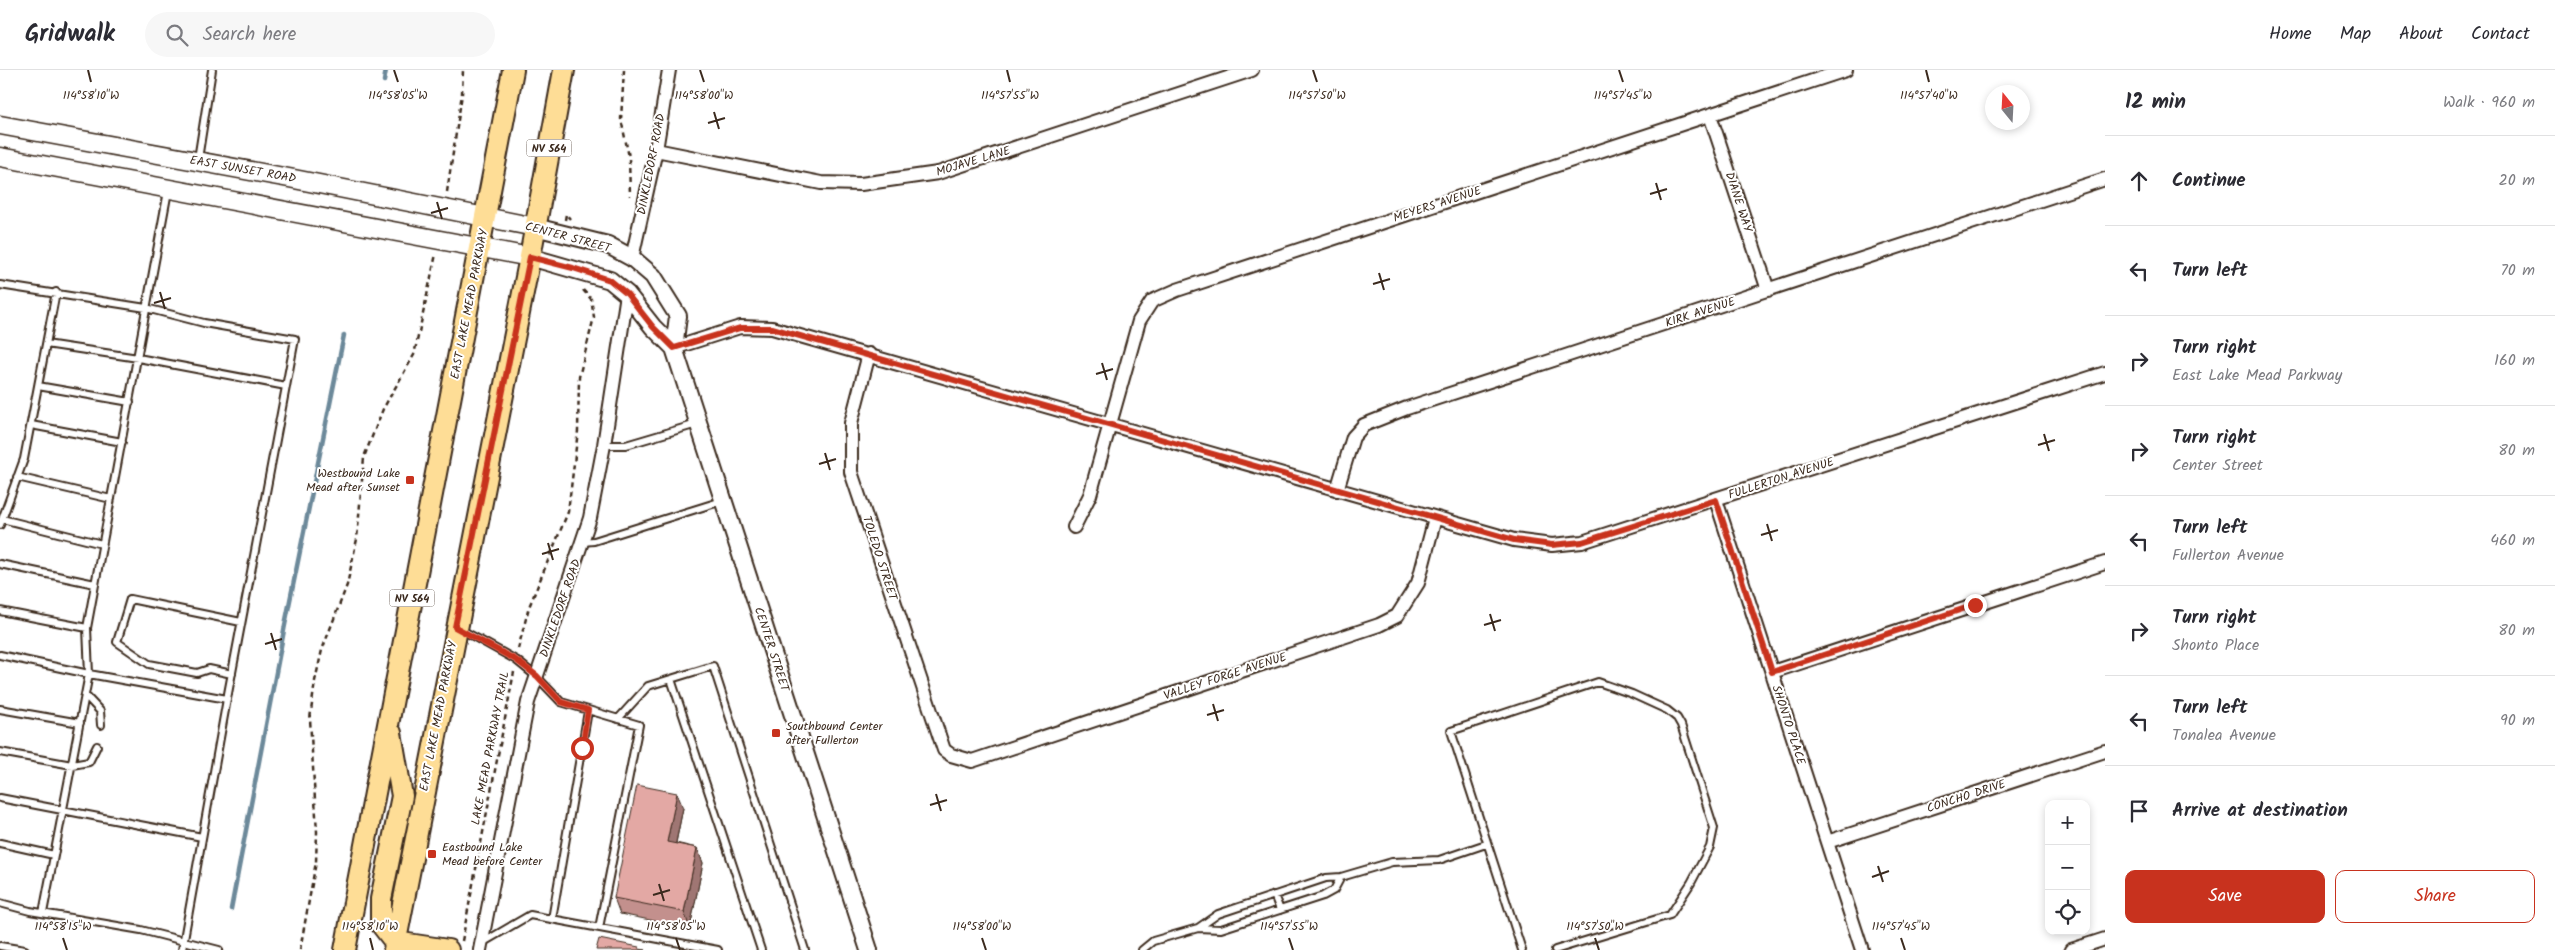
<!DOCTYPE html>
<html lang="en">
<head>
<meta charset="utf-8">
<style>
	body { margin:0; font-family:Kalam,sans-serif; background:#f7f7f7; color:#2b2b33 }
	.controls { position:absolute; right:15px; bottom:15px; display:grid; overflow:hidden; border-radius:10px; box-shadow:0 2px 8px #0003 }
	.controls button { width:45px; height:45px; display:grid; place-items:center; padding:0; border:0; border-bottom:1px solid #e1e1e2; background:#fff; color:#2b2b33; font:25px sans-serif }
	.compass { position:absolute; left:1985px; top:15px; width:45px; height:45px; border-radius:50%; background:#fff; box-shadow:0 2px 8px #0003; rotate:342deg }
	.stop { position:absolute; width:15px; height:15px; margin:-11px; border:4px solid #c8321e; border-radius:50%; background:#fff }
	.stop.end { background:#c8321e; border-color:#fff; box-shadow:0 1px 5px #0008 }
	.list { margin:0; padding:0; list-style:none }
	h2 { display:flex; justify-content:space-between; align-items:center; height:65px; margin:0; padding:0 20px; font-size:21px }
	h2 small { font-size:16px; font-weight:400; color:#7c7c81 }
	.list li { display:grid; grid-template-columns:32px 1fr auto; gap:15px; align-items:center; box-sizing:border-box; height:90px; padding:0 20px; border-top:1px solid #e1e1e2 }
	.list b { display:block; font-size:19px; white-space:nowrap }
	.list p { margin:0; font-size:16px; white-space:nowrap; color:#7c7c81 }
	.list em { font-size:16px; font-style:normal; color:#7c7c81 }
	.actions { display:flex; gap:10px; padding:15px 20px }
	.actions a { flex:1; padding:11px 0; border:1px solid #c8321e; border-radius:10px; text-align:center; font-size:18px; color:#c8321e }
	.actions .main { background:#c8321e; color:#fff }
	.icon { flex:none; width:28px; height:28px; fill:none; stroke:currentColor; stroke-width:2; stroke-linecap:round; stroke-linejoin:round }
	.map { position:relative; flex:none; width:2105px; height:880px; overflow:hidden }
	header { display:flex; align-items:center; gap:30px; box-sizing:border-box; height:70px; padding:0 25px; background:#fff; border-bottom:1px solid #e1e1e2 }
	header strong { font-size:24px }
	nav { display:flex; gap:28px; margin-inline-start:auto; font-size:18px }
	.search { width:350px; height:45px; background:#f7f7f7; display:flex; align-items:center; gap:12px; box-sizing:border-box; padding:0 18px; border-radius:28px; color:#7c7c81; font-size:19px }
	main { display:flex }
	aside { flex:1; background:#fff }
	.map>svg:first-child { display:block }
	.lines { fill:none; stroke-linecap:round; stroke-linejoin:round }
	.stream { stroke:#6c899a; stroke-width:4.5 }
	.service-casing { stroke:#3b2a1e; stroke-width:10 }
	.minor-casing { stroke:#3b2a1e; stroke-width:16 }
	.tertiary-casing { stroke:#3b2a1e; stroke-width:20 }
	.secondary-casing { stroke:#3b2a1e; stroke-width:21 }
	.primary-casing { stroke:#3b2a1e; stroke-width:24 }
	.path { stroke:#3b2a1e; stroke-width:2.5; stroke-dasharray:5 4; stroke-linecap:butt }
	.service { stroke:#fff; stroke-width:6 }
	.minor { stroke:#fff; stroke-width:12 }
	.tertiary { stroke:#fff; stroke-width:16 }
	.secondary { stroke:#fff; stroke-width:18 }
	.primary { stroke:#fedd96; stroke-width:20 }
	.wall { fill:#c3908d; stroke:#3b2a1e }
	.shaded-wall { fill:#9f7673; stroke:#3b2a1e }
	.building { fill:#e3a8a4; stroke:#3b2a1e }
	.route { stroke:#c8321e; stroke-width:6 }
	.ticks { fill:none; stroke:#3b2a1e; stroke-width:2 }
	.poi-dot { fill:#c8321e; stroke:#fff; stroke-width:2 }
	.labels { text-anchor:middle; stroke-width:4; stroke-linejoin:round; paint-order:stroke }
	.shield { fill:#fff; stroke:#766a62; stroke-width:1 }
	.shield-label { font-size:11px; font-weight:bold; fill:#3b2a1e }
	.street-label { font-size:12px; fill:#3b2a1e; stroke:#fff }
	.poi-label { font-size:12px; fill:#3b2a1e; stroke:#fff; text-anchor:start }
	.ticks-label { font-size:12px; text-anchor:middle; fill:#3b2a1e; stroke:#fff; stroke-width:4; stroke-linejoin:round; paint-order:stroke }
</style>
</head>
<body>
<header>
<strong>Gridwalk</strong>
<div class="search"><svg class="icon" aria-label="search" viewBox="0 0 24 24"><circle cx="10" cy="10" r="6"/><path d="M15 15l6 6"/></svg>Search here</div>
<nav><a>Home</a><a>Map</a><a>About</a><a>Contact</a></nav>
</header>
<main>
<div class="map">
<svg width="2105" height="880" viewBox="0 0 2105 880">
	<rect width="100%" height="100%" fill="#fff"/>
	<filter id="ink" filterUnits="userSpaceOnUse"><feTurbulence type="fractalNoise" baseFrequency=".02" numOctaves="2"/><feDisplacementMap in="SourceGraphic" scale="10" xChannelSelector="R" yChannelSelector="G"/><feConvolveMatrix kernelMatrix="1 2 1 2 8 2 1 2 1" color-interpolation-filters="sRGB"/></filter>
	<g filter="url(#ink)">
		<g class="lines">
			<path class="stream" d="M384,11L386,0
				M231,839L285,555L344,265"/>
			<g class="service-casing">
				<path id="service" d="M198,89L212,0
					M0,215L146,238L204,253L295,269L227,629
					M46,274L138,288L286,316
					M38,316L130,332
					M31,355L122,372
					M604,375H626L697,354
					M17,407L111,429
					M2,449L102,474
					M0,455L24,389L56,222
					M582,472L594,471L722,431
					M0,494L95,514
					M0,541L87,558
					M460,559L516,590L537,607L561,632L639,655L599,858
					M0,585L89,604L87,558L168,121
					M232,604L209,599L197,603L149,594L117,572L130,529L241,552
					M671,609L761,880
					M85,625L100,641L101,655
					M0,639L80,653
					M618,649L648,616L713,596L805,880
					M0,682L72,695L89,692L97,676
					M0,728L202,767
					M0,773L54,785
					M1341,807L1392,792L1439,790L1486,774
					M1274,825L1280,840
					M0,833L30,841L141,860L219,880
					M43,843L89,604L227,629L182,880
					M552,849L588,641
					M482,873L530,845L718,880
					M0,876L25,880
					M1142,880L1153,871L1198,858L1218,844L1326,808L1341,807L1334,820L1323,826L1221,859L1198,858
					M1522,880L1451,661L1598,612L1632,624L1667,640L1677,648L1681,655L1714,758L1710,777L1691,813L1670,845L1555,880"/>
			</g>
			<g class="minor-casing">
				<path id="minor" d="M1710,45L1768,220
					M656,80L821,113L861,114L938,103L1252,0
					M632,188L656,80L669,0
					M674,278L740,257L772,258L1514,470L1552,475L1582,472L2105,303
					M869,284L851,353V402L944,680L951,685L972,691L1379,555L1397,546L1418,513L1435,448
					M1337,420L1353,367L1364,355L1407,338L2105,109
					M1716,430L1862,880
					M1074,457L1090,425L1139,251L1152,231L1177,220L1846,0
					M1772,602L2105,493
					M1827,772L2105,681
					M480,880L528,632L590,448L604,375L627,224
					M2071,880L2105,869"/>
			</g>
			<g class="tertiary-casing">
				<path id="tertiary" d="M535,157L608,175L632,188L653,206L678,246L674,278L869,880
					M530,187L610,210L627,224L653,257L674,278"/>
			</g>
			<g class="secondary-casing">
				<path id="secondary" d="M0,55L289,108L535,157
					M0,87L530,187"/>
			</g>
			<g class="primary-casing">
				<path id="primary" d="M391,663L402,726L381,829V854L395,872L448,880
					M345,880L513,0
					M394,880L530,187L564,0"/>
			</g>
			<path class="path" d="M624,0L621,49L629,87L630,126
				M447,122L462,24L463,0
				M565,150L566,144L570,149
				M518,579L529,537L568,442L578,361L579,307L594,247L591,229L583,220
				M462,871L514,602
				M300,880L316,792L317,762L310,649L315,611L322,580L347,515L357,469L364,387L383,339L414,285L436,184"/>
			<use href="#service" class="service"/>
			<use href="#minor" class="minor"/>
			<use href="#tertiary" class="tertiary"/>
			<use href="#secondary" class="secondary"/>
			<use href="#primary" class="primary"/>
		</g>
		<path class="wall" d="M683,738L676,773L697,778L703,793L690,858L620,844L614,828Z"/>
		<path class="shaded-wall" d="M677,723L683,738L673,787L667,772Z
			M697,778L703,793L690,858L684,842Z"/>
		<path class="building" d="M637,715L677,723L667,772L697,778L684,842L614,828Z
			M599,869L639,877V879L646,880H596Z"/>
	</g>
	<g class="lines" filter="url(#ink)">
		<path class="route" d="M582,678L588,640L561,632L537,606L516,590L455,557L530,187L573,198L610,210L627,224L653,257L674,278L740,258H772L1514,470L1552,475L1582,472L1716,430L1772,602L1975,535"/>
	</g>
	<path class="ticks" d="M88,0L91,12M394,0L398,12M700,0L704,12M1007,0L1010,12M1313,0L1317,12M1619,0L1623,12M1926,0L1929,12M714,42L719,59M708,53L725,48M1656,113L1661,130M1650,124L1667,119M437,132L442,149M431,143L448,138M1379,203L1384,220M1373,214L1390,209M160,222L165,239M154,233L171,228M1102,293L1107,310M1096,304L1113,299M2044,364L2049,381M2038,375L2055,370M825,383L830,400M819,394L836,389M1767,454L1772,471M1761,465L1778,460M548,473L553,490M542,484L559,479M1490,544L1495,561M1484,555L1501,550M271,563L276,580M265,574L282,569M1213,634L1218,651M1207,645L1224,640M936,724L941,741M930,735L947,730M1878,796L1883,812M1872,807L1889,801M659,814L664,831M653,825L670,820M63,868L67,880M370,868L373,880M676,868L680,880M982,868L986,880M1289,868L1293,880M1595,868L1599,880M1901,868L1905,880"/>
	<g class="poi-dot">
		<rect x="405" y="405" width="10" height="10" rx="2.5"/>
		<rect x="771" y="658" width="10" height="10" rx="2.5"/>
		<rect x="427" y="779" width="10" height="10" rx="2.5"/>
	</g>
	<g class="labels">
		<g class="shield">
			<rect x="526.5" y="69.5" width="45" height="17" rx="4"/>
			<rect x="389.5" y="519.5" width="45" height="17" rx="4"/>
		</g>
		<g class="shield-label">
			<text x="549" y="82">NV 564</text>
			<text x="412" y="532">NV 564</text>
		</g>
		<g class="street-label">
			<text transform="translate(973 91) rotate(-17)" y="4">MOJAVE LANE</text>
			<text transform="translate(651 94) rotate(-79)" y="4">DINKLEDORF ROAD</text>
			<text transform="translate(243 99) rotate(10)" y="4">EAST SUNSET ROAD</text>
			<text transform="translate(1739 132) rotate(72)" y="4">DIANE WAY</text>
			<text transform="translate(1437 134) rotate(-18)" y="4">MEYERS AVENUE</text>
			<text transform="translate(568 167) rotate(15)" y="4">CENTER STREET</text>
			<text transform="translate(469 234) rotate(-79)" y="4">EAST LAKE MEAD PARKWAY</text>
			<text transform="translate(1700 242) rotate(-18)" y="4">KIRK AVENUE</text>
			<text transform="translate(1781 408) rotate(-18)" y="4">FULLERTON AVENUE</text>
			<text transform="translate(880 488) rotate(72)" y="4">TOLEDO STREET</text>
			<text transform="translate(560 538) rotate(-71)" y="4">DINKLEDORF ROAD</text>
			<text transform="translate(772 579) rotate(72)" y="4">CENTER STREET</text>
			<text transform="translate(1225 606) rotate(-18)" y="4">VALLEY FORGE AVENUE</text>
			<text transform="translate(438 646) rotate(-79)" y="4">EAST LAKE MEAD PARKWAY</text>
			<text transform="translate(1789 655) rotate(72)" y="4">SHONTO PLACE</text>
			<text transform="translate(490 678) rotate(-79)" y="4">LAKE MEAD PARKWAY TRAIL</text>
			<text transform="translate(1966 726) rotate(-18)" y="4">CONCHO DRIVE</text>
		</g>
		<g class="poi-label">
			<text x="400" y="407" text-anchor="end">Westbound Lake<tspan x="400" dy="14">Mead after Sunset</tspan></text>
			<text x="786" y="660">Southbound Center<tspan x="786" dy="14">after Fullerton</tspan></text>
			<text x="442" y="781">Eastbound Lake<tspan x="442" dy="14">Mead before Center</tspan></text>
		</g>
	</g>
	<g class="ticks-label">
		<text x="91" y="29">114°58'10"W</text>
		<text x="398" y="29">114°58'05"W</text>
		<text x="704" y="29">114°58'00"W</text>
		<text x="1010" y="29">114°57'55"W</text>
		<text x="1317" y="29">114°57'50"W</text>
		<text x="1623" y="29">114°57'45"W</text>
		<text x="1929" y="29">114°57'40"W</text>
		<text x="63" y="860">114°58'15"W</text>
		<text x="370" y="860">114°58'10"W</text>
		<text x="676" y="860">114°58'05"W</text>
		<text x="982" y="860">114°58'00"W</text>
		<text x="1289" y="860">114°57'55"W</text>
		<text x="1595" y="860">114°57'50"W</text>
		<text x="1901" y="860">114°57'45"W</text>
	</g>
</svg>
<div class="controls">
<button>+</button>
<button>−</button>
<button><svg class="icon" aria-label="locate" viewBox="0 0 24 24"><circle cx="12" cy="12" r="6"/><path d="M12 2v4M12 18v4M2 12h4M18 12h4"/></svg></button>
</div>
<svg class="compass" viewBox="-18 -18 36 36"><path d="M0-13l5 13h-10z" fill="#e53935"/><path d="M0 13l5-13h-10z" fill="#7c7c81"/></svg>
<div class="stop" style="left:582px;top:678px"></div>
<div class="stop end" style="left:1975px;top:535px"></div>
</div>
<aside>
<h2>12 min<small>Walk · 960 m</small></h2>
<ul class="list">
<li><svg class="icon" aria-label="ahead" viewBox="0 0 24 24"><path d="M12 20V5M6 11l6-6 6 6"/></svg><div><b>Continue</b></div><em>20 m</em></li>
<li><svg class="icon" aria-label="left" viewBox="0 0 24 24"><path d="M17 20v-9H6M10 6l-5 5 5 5"/></svg><div><b>Turn left</b></div><em>70 m</em></li>
<li><svg class="icon" aria-label="right" viewBox="0 0 24 24"><path d="M7 20v-9h11M14 6l5 5-5 5"/></svg><div><b>Turn right</b><p>East Lake Mead Parkway</p></div><em>160 m</em></li>
<li><svg class="icon" aria-label="right" viewBox="0 0 24 24"><path d="M7 20v-9h11M14 6l5 5-5 5"/></svg><div><b>Turn right</b><p>Center Street</p></div><em>80 m</em></li>
<li><svg class="icon" aria-label="left" viewBox="0 0 24 24"><path d="M17 20v-9H6M10 6l-5 5 5 5"/></svg><div><b>Turn left</b><p>Fullerton Avenue</p></div><em>460 m</em></li>
<li><svg class="icon" aria-label="right" viewBox="0 0 24 24"><path d="M7 20v-9h11M14 6l5 5-5 5"/></svg><div><b>Turn right</b><p>Shonto Place</p></div><em>80 m</em></li>
<li><svg class="icon" aria-label="left" viewBox="0 0 24 24"><path d="M17 20v-9H6M10 6l-5 5 5 5"/></svg><div><b>Turn left</b><p>Tonalea Avenue</p></div><em>90 m</em></li>
<li><svg class="icon" aria-label="arrive" viewBox="0 0 24 24"><path d="M6 21V4h12l-3 4 3 4H6"/></svg><div><b>Arrive at destination</b></div></li>
</ul>
<div class="actions"><a class="main">Save</a><a>Share</a></div>
</aside>
</main>
</body>
</html>
